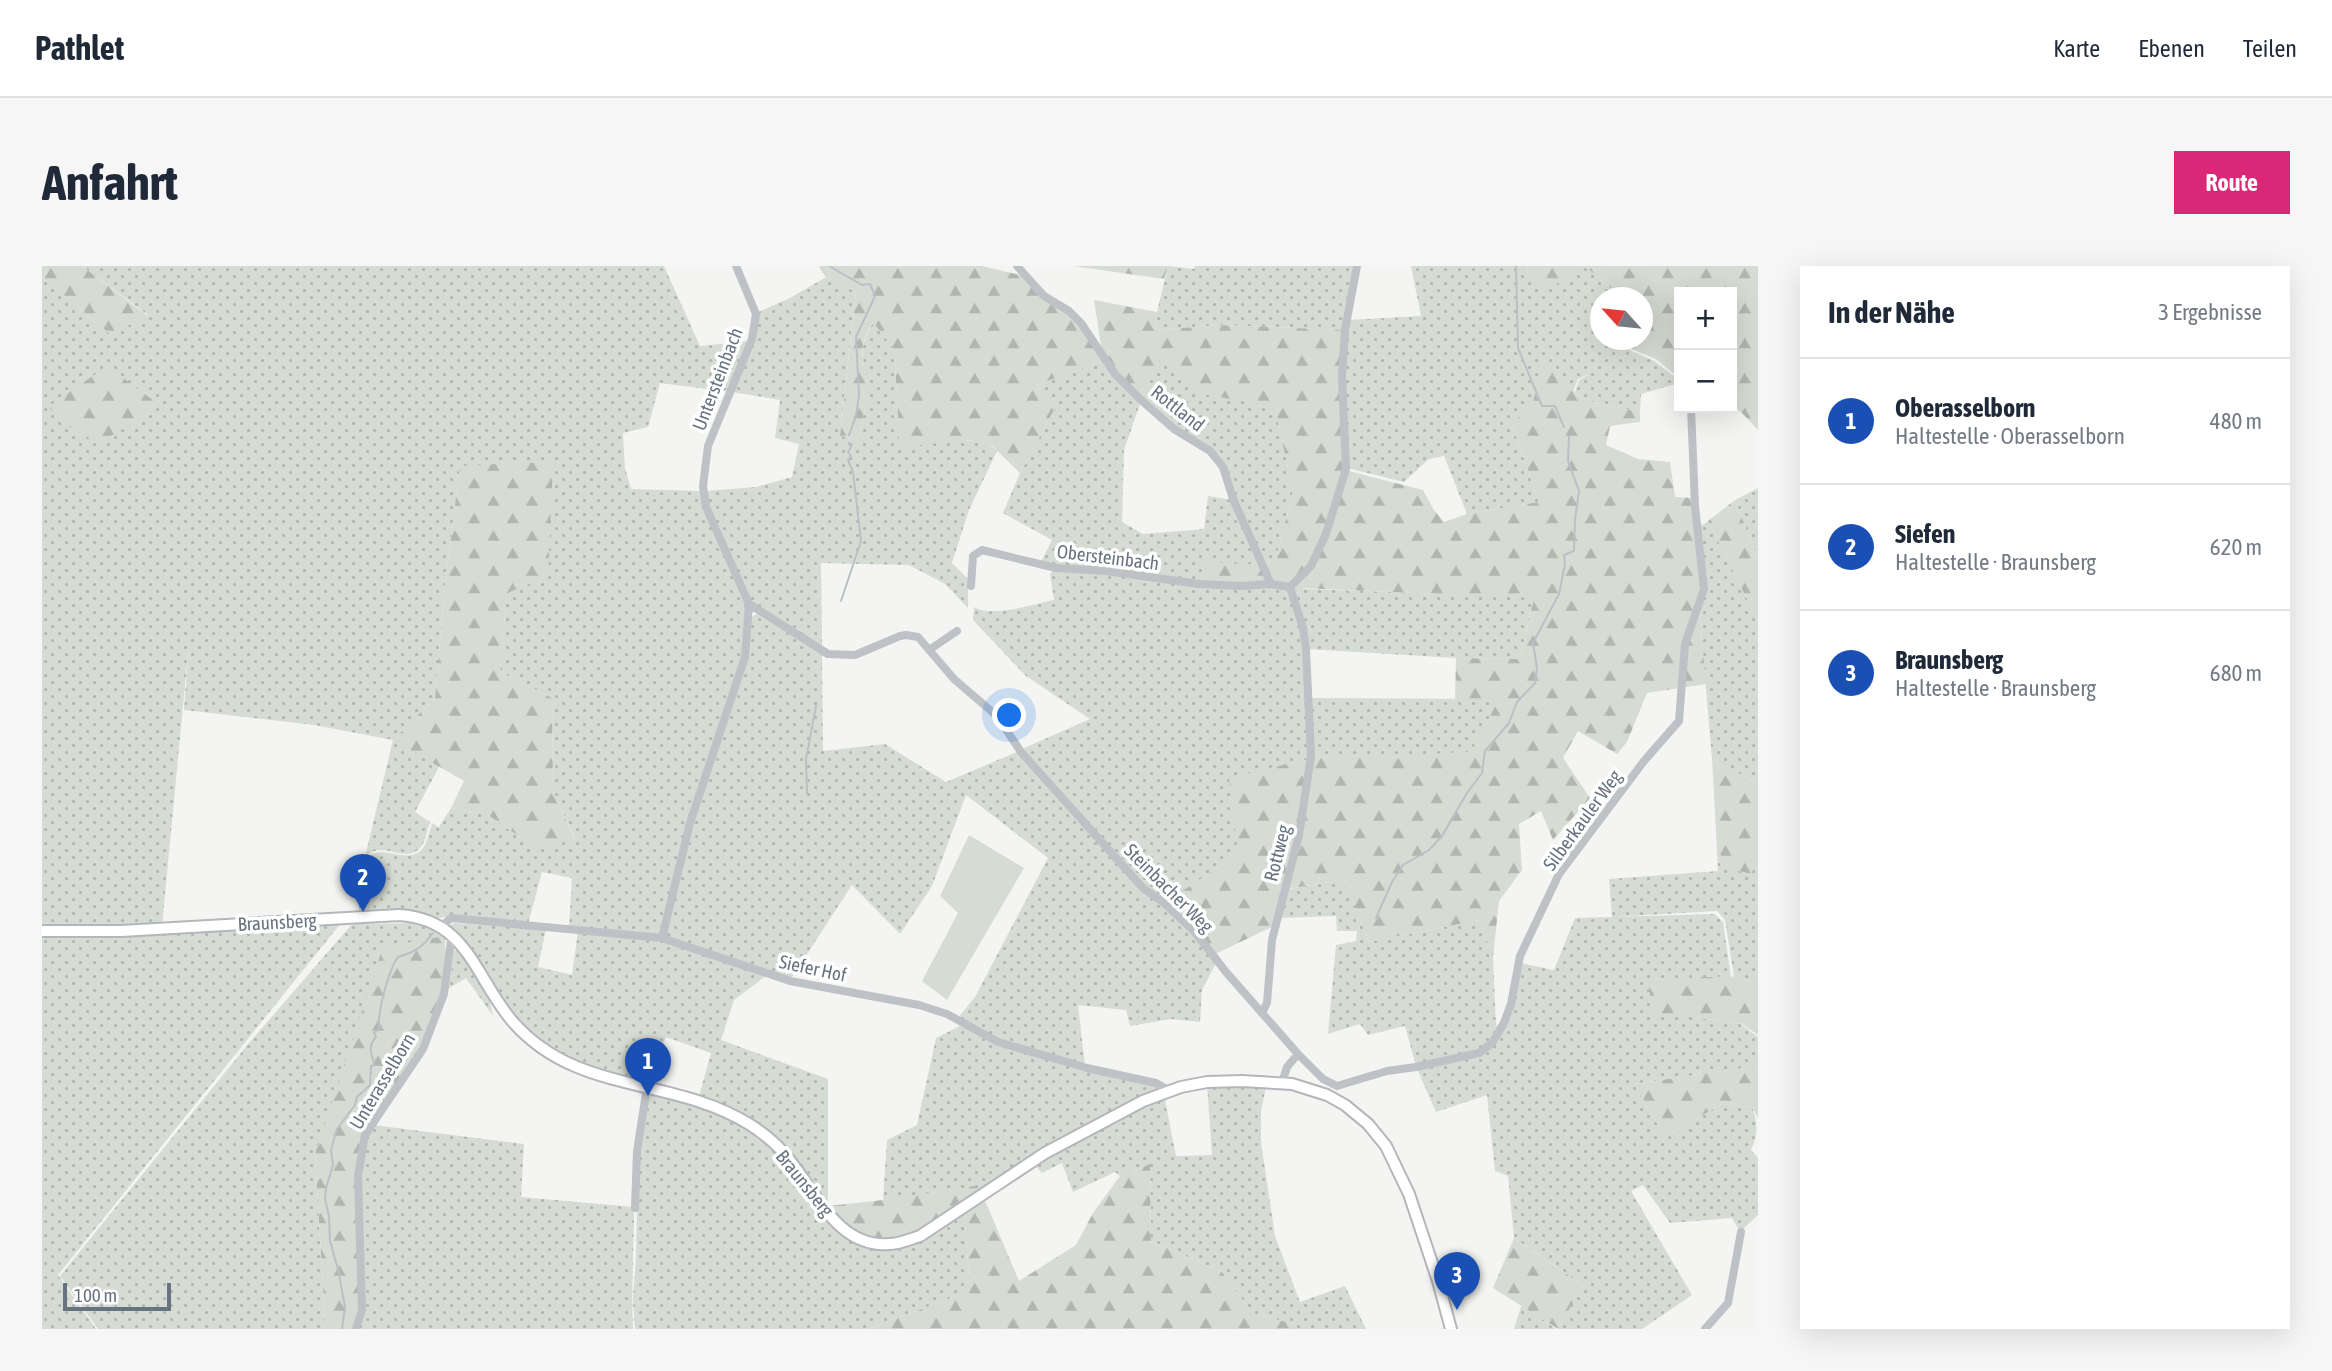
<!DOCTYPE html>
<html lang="de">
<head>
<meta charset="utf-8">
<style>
	body { margin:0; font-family:"Asap Condensed",sans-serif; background:#f6f6f7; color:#1f2937 }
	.controls { position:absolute; right:21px; top:21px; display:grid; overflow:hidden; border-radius:0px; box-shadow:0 7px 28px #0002 }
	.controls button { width:63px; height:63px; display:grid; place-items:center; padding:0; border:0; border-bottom:2px solid #e0e1e3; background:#fff; color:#1f2937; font:35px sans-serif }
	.compass { position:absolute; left:1548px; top:21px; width:63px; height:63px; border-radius:50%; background:#fff; box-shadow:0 7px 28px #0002; rotate:297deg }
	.scale { position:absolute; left:21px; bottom:18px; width:108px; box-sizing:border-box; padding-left:7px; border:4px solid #67737f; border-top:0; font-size:19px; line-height:24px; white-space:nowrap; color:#67737f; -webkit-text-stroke:5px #fff; paint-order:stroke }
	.you { position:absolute; left:968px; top:450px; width:24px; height:24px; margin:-18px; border:5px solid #fff; border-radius:50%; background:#1a73e8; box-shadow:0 0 0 10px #1a73e833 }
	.badge { display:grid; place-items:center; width:46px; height:46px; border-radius:50%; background:#db2777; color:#fff; font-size:23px; font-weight:700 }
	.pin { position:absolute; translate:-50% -58px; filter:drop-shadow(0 2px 4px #0008) }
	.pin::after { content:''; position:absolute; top:37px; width:24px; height:21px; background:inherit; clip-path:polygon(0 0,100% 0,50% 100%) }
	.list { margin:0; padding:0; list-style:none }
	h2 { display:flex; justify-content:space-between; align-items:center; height:91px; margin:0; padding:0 28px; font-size:30px }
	h2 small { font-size:23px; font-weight:400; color:#747a83 }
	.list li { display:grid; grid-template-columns:46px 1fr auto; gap:21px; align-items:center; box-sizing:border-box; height:126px; padding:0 28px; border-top:2px solid #e0e1e3 }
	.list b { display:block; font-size:26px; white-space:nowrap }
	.list p { margin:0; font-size:23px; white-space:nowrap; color:#747a83 }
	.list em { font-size:23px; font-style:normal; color:#747a83 }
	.map { position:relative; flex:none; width:1716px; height:1063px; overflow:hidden; border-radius:0px }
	header { display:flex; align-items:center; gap:42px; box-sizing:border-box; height:98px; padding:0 35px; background:#fff; border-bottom:2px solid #e0e1e3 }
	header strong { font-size:33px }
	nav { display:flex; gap:38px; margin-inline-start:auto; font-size:24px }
	.intro { display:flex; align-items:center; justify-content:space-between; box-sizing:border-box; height:168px; padding:0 42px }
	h1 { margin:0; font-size:49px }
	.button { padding:18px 32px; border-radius:0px; background:#db2777; color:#fff; font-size:24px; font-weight:700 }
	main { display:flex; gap:42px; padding:0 42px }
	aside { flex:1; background:#fff; border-radius:0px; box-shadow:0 7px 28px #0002 }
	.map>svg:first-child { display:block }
	.grass { fill:url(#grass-dots) }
	.forest { fill:url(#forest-firs) }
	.pitch { fill:#d6dbd3 }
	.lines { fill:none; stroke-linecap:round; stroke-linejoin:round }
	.stream { stroke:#bac1c6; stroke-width:2 }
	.secondary-casing { stroke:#b3b7bb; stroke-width:14 }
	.minor { stroke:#bec1c5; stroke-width:8 }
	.secondary { stroke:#fff; stroke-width:10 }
	.labels { text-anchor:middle; stroke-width:7; stroke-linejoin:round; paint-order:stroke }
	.street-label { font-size:19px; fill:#67737f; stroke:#fff }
</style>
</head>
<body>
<header>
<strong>Pathlet</strong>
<nav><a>Karte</a><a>Ebenen</a><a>Teilen</a></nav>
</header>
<div class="intro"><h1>Anfahrt</h1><a class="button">Route</a></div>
<main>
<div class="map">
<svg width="1716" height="1063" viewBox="0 0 1716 1063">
	<defs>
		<pattern id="grass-dots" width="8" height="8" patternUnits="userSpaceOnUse" patternTransform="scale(1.75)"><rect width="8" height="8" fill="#d6dbd3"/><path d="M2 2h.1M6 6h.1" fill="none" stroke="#b1b6b0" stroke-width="1.8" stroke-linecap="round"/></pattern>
		<pattern id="forest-firs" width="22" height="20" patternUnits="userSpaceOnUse" patternTransform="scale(1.75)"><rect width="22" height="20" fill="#d6dbd3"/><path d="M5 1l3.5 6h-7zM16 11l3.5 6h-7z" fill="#b1b6b0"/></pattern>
	</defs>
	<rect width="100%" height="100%" fill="#f4f5f2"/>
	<path class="grass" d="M40,0H622L658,80L708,75L688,126L618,117L606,161L581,167L583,202L589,223L661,225L705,339L702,391L646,558L618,671L527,662L530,612L500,606L486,658L409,650L398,652L356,644L316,648L323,596C336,571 368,605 383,579C386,572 388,564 390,557L397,561L409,542L446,549L494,582L533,573L511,525L510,432L458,406L465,327L418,200L403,317L393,432L352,474L398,499L373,546L388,556C385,564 384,576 378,582C361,600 336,569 322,595L351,474L272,459L142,444L147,377L120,660H0V11L68,68L106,49Z
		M1126,0L1152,3L1153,0H1314L1302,64L1177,59L1114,64L1115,46Z
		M1369,0H1486L1485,6L1543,0L1574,27L1573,31L1559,32V74H1568L1576,83L1584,81L1591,86L1572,96L1592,86L1612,95L1637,114V117L1599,128L1598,146L1541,134L1533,126L1537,114L1549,107L1536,113L1531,125L1501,96L1491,136L1470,158L1497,236L1425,248L1402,190L1387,193L1362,216L1305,202L1301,111L1307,54L1379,50Z
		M784,11L814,25L798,169L816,174C819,158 825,140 825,124C824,90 812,89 832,55L852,83L858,180C883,178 937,165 955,185L927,244L910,297L926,313V342L903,318L867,299L779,297L780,382L709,337L666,240L663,225L714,221L750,211L757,178L733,172L738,134L690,126L716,46L748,32Z
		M1121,86L1155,127L1233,140L1251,226L1234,293L1220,299L1169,185L1133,162L1100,132Z
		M1062,94L1099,135L1082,184L1080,256L1101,268L1162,263L1166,230L1191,234L1219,299L1160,297L1161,318L998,298L1010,274L961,247L978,207L1013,142L995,119Z
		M1716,222V293L1693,234Z
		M1666,255L1716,355V518L1670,493L1658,354L1660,329L1656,262Z
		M1011,304H1031L1157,320L1247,322L1259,362L1268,492L1196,589L1123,636L1102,621L980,483L1048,453L984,410L931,354L932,341C950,352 992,338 1012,334L1008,308Z
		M1249,320L1265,323L1492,331L1478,393L1414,392L1265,383Z
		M715,348L780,388L781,485L843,478L904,516L977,485L1165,684L1173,699L1160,724L1158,756L1129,753L1088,760L1084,744L1036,739L1043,800L956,775L916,752L933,731L1006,592L924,529L890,620L858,668L810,619L748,714L622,671L632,619L705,390L709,351Z
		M1269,432L1457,433L1429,487L1270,492Z
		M1675,584L1689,603L1708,608L1716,594V718L1692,711L1683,654L1675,645L1570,651L1567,613L1676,605Z
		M1302,613L1327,676L1437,654L1451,691L1454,760L1462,753C1443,793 1413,791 1374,800L1363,760L1326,769L1318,758L1286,768L1294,679L1314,675L1315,665H1295L1294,650L1236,652L1243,624Z
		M1673,648L1681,656L1689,711L1608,714L1609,751H1653L1699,758L1716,771V800L1592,818L1624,872L1679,838L1710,841C1716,856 1716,870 1709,884L1716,892V949L1698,966L1690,952L1628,957L1601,919L1589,925L1650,1029L1600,1063H1516L1541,1019L1472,972L1466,910L1453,905L1445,829L1394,846L1375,803L1438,787L1462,759L1478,697L1512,704L1533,652Z
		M299,657L16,1009L54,1063H0V670L54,672Z
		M380,657L403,670L273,888L283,1055L292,1063H56L18,1010L207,777L310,658Z
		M412,657L504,663L496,701L530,709L536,665L619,674L724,710L692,734L679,774L786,813V940L743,883L689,843L657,830L669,787L624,771L606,816C537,797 503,791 457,731C439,708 430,681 408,660Z
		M416,682L447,732L451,750L424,712L407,722L412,685Z
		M922,758L955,778L1117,821L1118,824L1059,851L1020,873L937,927L841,934L845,874L875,859L894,772Z
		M1165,818L1224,821L1219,845V876L1233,970L1258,1036L1303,1020L1324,1063H1251V1058L1210,1047L1180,1006L1109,975L1108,898L1078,910L1073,906L1031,926L1020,897L1000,907L992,898L1122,829L1134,890L1170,889Z
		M606,826C646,837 687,847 719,873C765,911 788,999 863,981C885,976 905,958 922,946L927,1011L917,1029L826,1063H593L591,1034L594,991L596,885Z
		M331,859L482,878L479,931L592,941C592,982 589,1023 591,1063H316C316,1017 308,893 331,859Z
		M1480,1038L1514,1063H1472Z"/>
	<path class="forest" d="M0,0H40L106,50L68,68L0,11Z
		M777,0H940L982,10L1027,47L1062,94L995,119L1013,142L978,207L950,180L928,174L858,181L852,83L831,56C811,90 825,91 825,125C825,141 819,158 816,174L798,170L814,26L784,11Z
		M1031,0H1126L1122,13Z
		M1486,0H1541L1506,24L1485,6Z
		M1543,0H1716V164L1700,147L1690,140V26H1637V112L1614,93L1585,81L1576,83L1568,74H1601V32L1573,31L1574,27Z
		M1052,34L1115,46L1114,64L1177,59L1302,64L1303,204L1381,224L1392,244L1402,256L1425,248L1497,236L1470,158L1491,136L1501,95L1541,134L1598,146V156L1568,160L1564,179L1596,193L1628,196L1633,231L1652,232L1661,323L1658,354L1664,418L1605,427L1585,476L1575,488L1536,465L1521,492L1548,532L1511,574L1499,545L1477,558L1480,604L1457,635L1451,691L1437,654L1327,676L1302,613L1241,624L1232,660L1173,688L1123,636L1196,589L1187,512L1270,492L1429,486L1457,433L1413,434L1414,392L1478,393L1492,332L1161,318L1160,296L1220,299L1234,293L1251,226L1233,141L1155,127L1121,87L1100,132L1073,106L1060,86Z
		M65,100L115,137L97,154L56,177L28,161L6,141Z
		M511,196L506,311L465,327L458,406L510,432L511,525L533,574L494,582L446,549L409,542L422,515L351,474L393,432L403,317L418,200Z
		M1693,234L1716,293V355L1666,255Z
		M1670,493L1716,518V594L1709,608L1689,603L1675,584Z
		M403,670L404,697L399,729L379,782L321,869L315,910L319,1044L312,1063H292L283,1055L273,888L341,681Z
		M1688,710L1716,718V769L1700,758L1653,751H1609L1607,714Z
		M1716,800V852L1710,841L1679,838L1624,872L1592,818Z
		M1108,898L1109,975L1180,1006L1210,1047L1252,1058L1251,1063H826L917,1029L927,1011L922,946L942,932L977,1015L1034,979L1051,947L1078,910Z
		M933,920L937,927C883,961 840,1001 786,940L841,934Z
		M1472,972L1541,1019L1516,1063L1451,1022Z"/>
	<path class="pitch" d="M927,569L982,602L905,734L880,715L916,647L898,630Z"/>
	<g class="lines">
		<path class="stream" d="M787,0L820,19L828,18L833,30L814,71L817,129L814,150L807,169
			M1474,0L1476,82L1500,140H1513L1522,161
			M799,335L819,275L811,206L806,194L809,190L806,186L809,181L807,177
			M765,527L764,493L774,440
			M1334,652L1350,616L1361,599L1387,584L1400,570L1425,527L1440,507L1443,485L1467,457L1475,436L1493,417L1495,402L1491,377L1517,328L1523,298L1522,289L1532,285L1533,254L1537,225L1526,195L1527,170
			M300,1063L303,1041L296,1003L288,975L287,950L283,933L284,922L291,899L289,884L295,863L313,839L315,831L328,819L329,800L333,799C329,787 325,781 334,771L332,767L337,763C335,747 347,703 356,691C373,686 381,681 391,667"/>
		<g class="secondary-casing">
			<path id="secondary" d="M0,665H79L357,649C426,653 433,712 471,756C535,829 629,810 707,858C718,865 731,875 740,885C771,918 792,982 847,978C858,978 868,973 878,970L1003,887L1101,835L1139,821L1165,816L1200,815L1250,818L1285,829L1303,839L1326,858L1344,880L1367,928L1396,1015L1409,1063"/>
		</g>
		<path class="minor" d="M975,0L1002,30L1027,45L1039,57L1073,108L1099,134L1132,163L1168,185L1181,201L1191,233L1229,318
			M929,320L931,290L940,284L1014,302L1064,305L1157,318L1199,320L1229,318L1248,321
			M1248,321L1269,300L1284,268L1304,203L1300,111L1303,64L1315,0
			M707,338L786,388L813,389L858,370L864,369L876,371L912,413L955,450L979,486L1101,622L1122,637L1152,665L1184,706L1256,788L1281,813L1295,820L1345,805L1374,801L1437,787L1450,777L1461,759L1469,738L1478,690L1517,608L1602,495L1637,455L1643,378L1662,323L1653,240L1649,142
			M887,384L915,365
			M400,660L409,652L620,672L748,715L877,739L905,748L956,776L1045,802L1114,817L1128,825
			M620,672L648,557L703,391L707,338L664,241L661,220L666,180L710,73L714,48L694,0
			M1220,747L1225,737L1230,674L1257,569L1269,490L1264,383L1261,362L1248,321
			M1240,817L1245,801L1256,788
			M593,942L595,885L605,821
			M314,1063L320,1044L316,910L323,869L381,783L402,728L409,675L413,672
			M1663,1063L1686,1037L1699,966"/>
		<use href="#secondary" class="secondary"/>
	</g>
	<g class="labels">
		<g class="street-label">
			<text transform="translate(675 113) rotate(-69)" y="7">Untersteinbach</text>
			<text transform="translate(1136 142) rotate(38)" y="7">Rottland</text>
			<text transform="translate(1066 291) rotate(7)" y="7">Obersteinbach</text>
			<text transform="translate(1540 554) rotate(-54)" y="7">Silberkauler Weg</text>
			<text transform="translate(1235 587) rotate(-76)" y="7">Rottweg</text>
			<text transform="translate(1127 622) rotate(45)" y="7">Steinbacher Weg</text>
			<text transform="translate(235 656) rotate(-3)" y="7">Braunsberg</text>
			<text transform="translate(771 702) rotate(12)" y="7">Siefer Hof</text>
			<text transform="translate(340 815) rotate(-59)" y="7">Unterasselborn</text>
			<text transform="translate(763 917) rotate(51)" y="7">Braunsberg</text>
		</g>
	</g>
</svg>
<div class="controls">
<button>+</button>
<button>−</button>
</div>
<svg class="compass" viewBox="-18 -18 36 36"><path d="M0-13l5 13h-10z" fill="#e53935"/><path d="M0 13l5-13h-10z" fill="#747a83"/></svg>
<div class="scale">100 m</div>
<div class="you"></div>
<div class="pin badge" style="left:606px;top:830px;background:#1a4fb4">1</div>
<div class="pin badge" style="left:321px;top:646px;background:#1a4fb4">2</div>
<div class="pin badge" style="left:1415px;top:1044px;background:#1a4fb4">3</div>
</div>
<aside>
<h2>In der Nähe<small>3 Ergebnisse</small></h2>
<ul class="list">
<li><span class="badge" style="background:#1a4fb4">1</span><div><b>Oberasselborn</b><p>Haltestelle · Oberasselborn</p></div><em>480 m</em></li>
<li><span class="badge" style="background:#1a4fb4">2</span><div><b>Siefen</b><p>Haltestelle · Braunsberg</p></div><em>620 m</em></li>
<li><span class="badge" style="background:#1a4fb4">3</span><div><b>Braunsberg</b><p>Haltestelle · Braunsberg</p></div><em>680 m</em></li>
</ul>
</aside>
</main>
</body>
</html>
